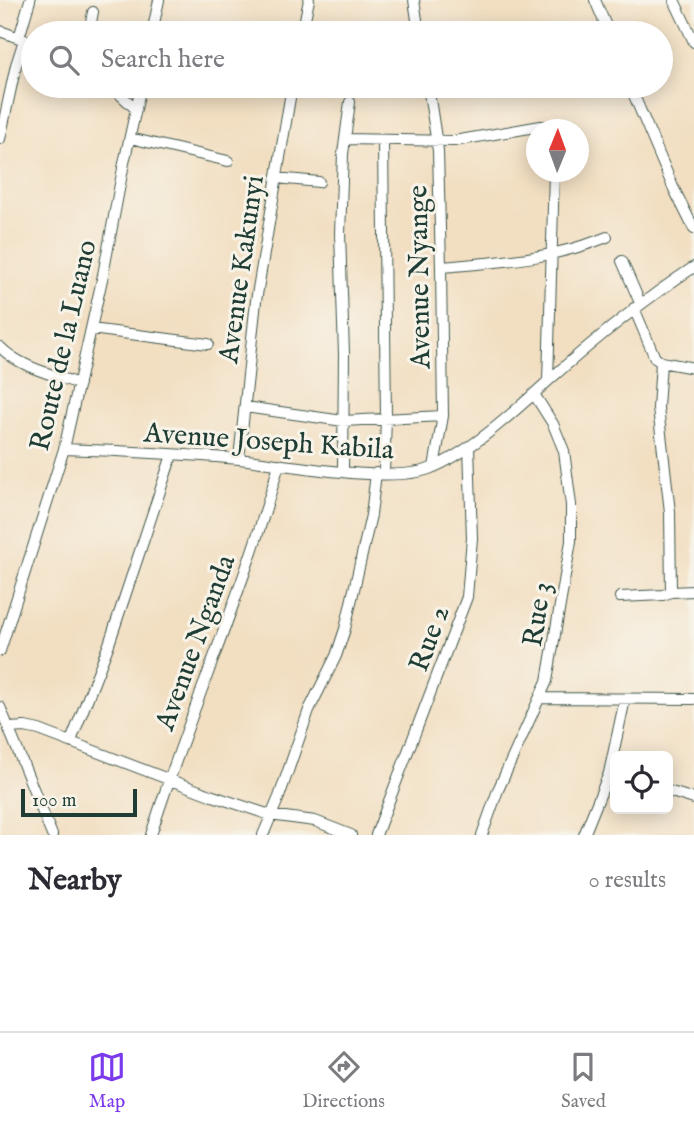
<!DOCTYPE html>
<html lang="en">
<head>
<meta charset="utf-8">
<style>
	body { margin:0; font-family:"IM FELL English",serif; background:#f2f2f3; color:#2b2b33 }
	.controls { position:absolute; right:21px; bottom:21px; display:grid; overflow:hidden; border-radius:10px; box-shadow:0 4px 18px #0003 }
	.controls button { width:63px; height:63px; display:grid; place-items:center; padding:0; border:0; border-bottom:2px solid #e1e1e2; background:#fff; color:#2b2b33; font:35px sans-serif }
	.compass { position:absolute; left:526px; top:119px; width:63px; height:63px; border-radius:50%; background:#fff; box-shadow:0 4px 18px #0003; rotate:1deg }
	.scale { position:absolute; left:21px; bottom:18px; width:116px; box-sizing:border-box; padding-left:7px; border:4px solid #1f3d34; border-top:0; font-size:19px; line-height:24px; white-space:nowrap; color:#1f3d34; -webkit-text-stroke:5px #f7f3e8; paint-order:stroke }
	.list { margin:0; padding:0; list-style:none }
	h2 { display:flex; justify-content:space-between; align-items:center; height:91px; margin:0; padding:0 28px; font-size:30px }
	h2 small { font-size:23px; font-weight:400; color:#7c7c81 }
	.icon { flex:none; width:38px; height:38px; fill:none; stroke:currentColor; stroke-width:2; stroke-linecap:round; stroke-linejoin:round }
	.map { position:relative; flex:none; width:694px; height:835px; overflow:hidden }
	.search { position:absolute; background:#fff; box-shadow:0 4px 18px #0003; left:21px; right:21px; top:21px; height:77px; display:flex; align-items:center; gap:18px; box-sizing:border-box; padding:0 24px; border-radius:38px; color:#7c7c81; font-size:26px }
	.sheet { height:196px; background:#fff }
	nav { display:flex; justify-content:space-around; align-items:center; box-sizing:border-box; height:98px; border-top:2px solid #e1e1e2; background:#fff; font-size:19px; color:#7c7c81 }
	nav a { display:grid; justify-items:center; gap:4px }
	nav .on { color:#7c3aed }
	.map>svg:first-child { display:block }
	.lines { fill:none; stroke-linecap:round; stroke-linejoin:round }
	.minor-casing { stroke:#3f5549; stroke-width:12 }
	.minor { stroke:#fff; stroke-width:10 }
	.labels { text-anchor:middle; stroke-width:6; stroke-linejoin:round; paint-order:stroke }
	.street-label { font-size:28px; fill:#1f3d34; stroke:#f7f3e8 }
</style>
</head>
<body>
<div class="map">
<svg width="694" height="835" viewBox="0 0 694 835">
	<rect width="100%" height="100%" fill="#f7f3e8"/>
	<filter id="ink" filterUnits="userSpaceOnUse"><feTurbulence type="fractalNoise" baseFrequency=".0143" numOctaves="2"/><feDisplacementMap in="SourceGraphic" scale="14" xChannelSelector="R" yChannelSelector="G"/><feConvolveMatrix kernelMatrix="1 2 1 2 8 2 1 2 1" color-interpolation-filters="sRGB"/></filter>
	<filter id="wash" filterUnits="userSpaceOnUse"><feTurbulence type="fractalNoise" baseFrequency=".00686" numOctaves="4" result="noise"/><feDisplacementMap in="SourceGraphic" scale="28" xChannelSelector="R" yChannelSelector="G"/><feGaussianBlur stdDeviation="1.57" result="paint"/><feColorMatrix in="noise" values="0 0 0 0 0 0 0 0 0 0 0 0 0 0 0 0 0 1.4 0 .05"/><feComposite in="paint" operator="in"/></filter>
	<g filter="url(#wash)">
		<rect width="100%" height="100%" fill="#f2dfc2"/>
	</g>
	<g filter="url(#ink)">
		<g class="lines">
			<g class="minor-casing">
				<path id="minor" d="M414,0L419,33
					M595,0L609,33
					M674,0L694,42
					M0,31L33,43
					M89,33L93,12
					M152,33L159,0
					M302,33L309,0
					M19,38L30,0
					M111,86L136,109
					M428,86L438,151L441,267L443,416L434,467
					M630,86L673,187L694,229
					M130,138L228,161
					M0,139L16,65L24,40
					M345,139L454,141L541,126L550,127L552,130
					M383,141L386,419L384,473
					M276,178L319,182
					M622,261L640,303
					M441,267C498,262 554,259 607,237
					M634,308L655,358L661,362
					M91,329L208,344
					M0,347C21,368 52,374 79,384
					M661,362L658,408L670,512L671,592
					M661,362L694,368
					M548,381L554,172
					M245,407L343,421L443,416
					M64,449C123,451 181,454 239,459C284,464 389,484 429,469C469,454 516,410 548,381C594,340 642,301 694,267
					M239,459L256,301L292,86
					M343,471L344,354L340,233L343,154L350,102
					M620,597L663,595L671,592L694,591
					M0,651L64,449L103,275L124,163L141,86
					M541,698L694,699
					M0,707L52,835
					M9,728L25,727L39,730L210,795L270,815L315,821L351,835
					M71,741L109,644L172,455
					M668,791L694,799
					M151,835C190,710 244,591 279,464
					M263,835L279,797L309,710L336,656L345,629L371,515L376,473
					M376,835L467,597L472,538L469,446
					M482,835L498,790L547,681L571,541V505L564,451L553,424L534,394
					M584,835L609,773L625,699"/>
			</g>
			<use href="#minor" class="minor"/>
		</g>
	</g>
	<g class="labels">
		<g class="street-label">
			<text transform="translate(240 269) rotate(-82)" y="10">Avenue Kakunyi</text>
			<text transform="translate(418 277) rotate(-91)" y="10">Avenue Nyange</text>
			<text transform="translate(62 345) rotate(-77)" y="10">Route de la Luano</text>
			<text transform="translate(269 440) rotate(4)" y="10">Avenue Joseph Kabila</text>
			<text transform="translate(536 614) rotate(-81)" y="10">Rue 3</text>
			<text transform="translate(428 638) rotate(-70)" y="10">Rue 2</text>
			<text transform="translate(194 642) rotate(-70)" y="10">Avenue Nganda</text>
		</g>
	</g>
</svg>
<div class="controls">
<button><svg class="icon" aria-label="locate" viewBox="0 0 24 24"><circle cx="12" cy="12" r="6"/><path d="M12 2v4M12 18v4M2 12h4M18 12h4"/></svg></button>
</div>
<svg class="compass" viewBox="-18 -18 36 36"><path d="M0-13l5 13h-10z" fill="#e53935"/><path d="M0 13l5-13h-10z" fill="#7c7c81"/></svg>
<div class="scale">100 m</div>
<div class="search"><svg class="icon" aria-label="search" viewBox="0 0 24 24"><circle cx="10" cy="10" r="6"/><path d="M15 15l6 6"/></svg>Search here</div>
</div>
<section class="sheet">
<h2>Nearby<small>0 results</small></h2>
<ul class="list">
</ul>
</section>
<nav>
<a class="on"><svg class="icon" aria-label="map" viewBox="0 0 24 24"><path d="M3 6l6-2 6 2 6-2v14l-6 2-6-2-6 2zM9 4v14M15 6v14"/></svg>Map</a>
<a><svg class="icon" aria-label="directions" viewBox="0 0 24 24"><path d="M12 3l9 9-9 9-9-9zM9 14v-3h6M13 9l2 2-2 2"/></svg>Directions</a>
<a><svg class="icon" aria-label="saved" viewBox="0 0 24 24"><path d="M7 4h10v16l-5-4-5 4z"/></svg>Saved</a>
</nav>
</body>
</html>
